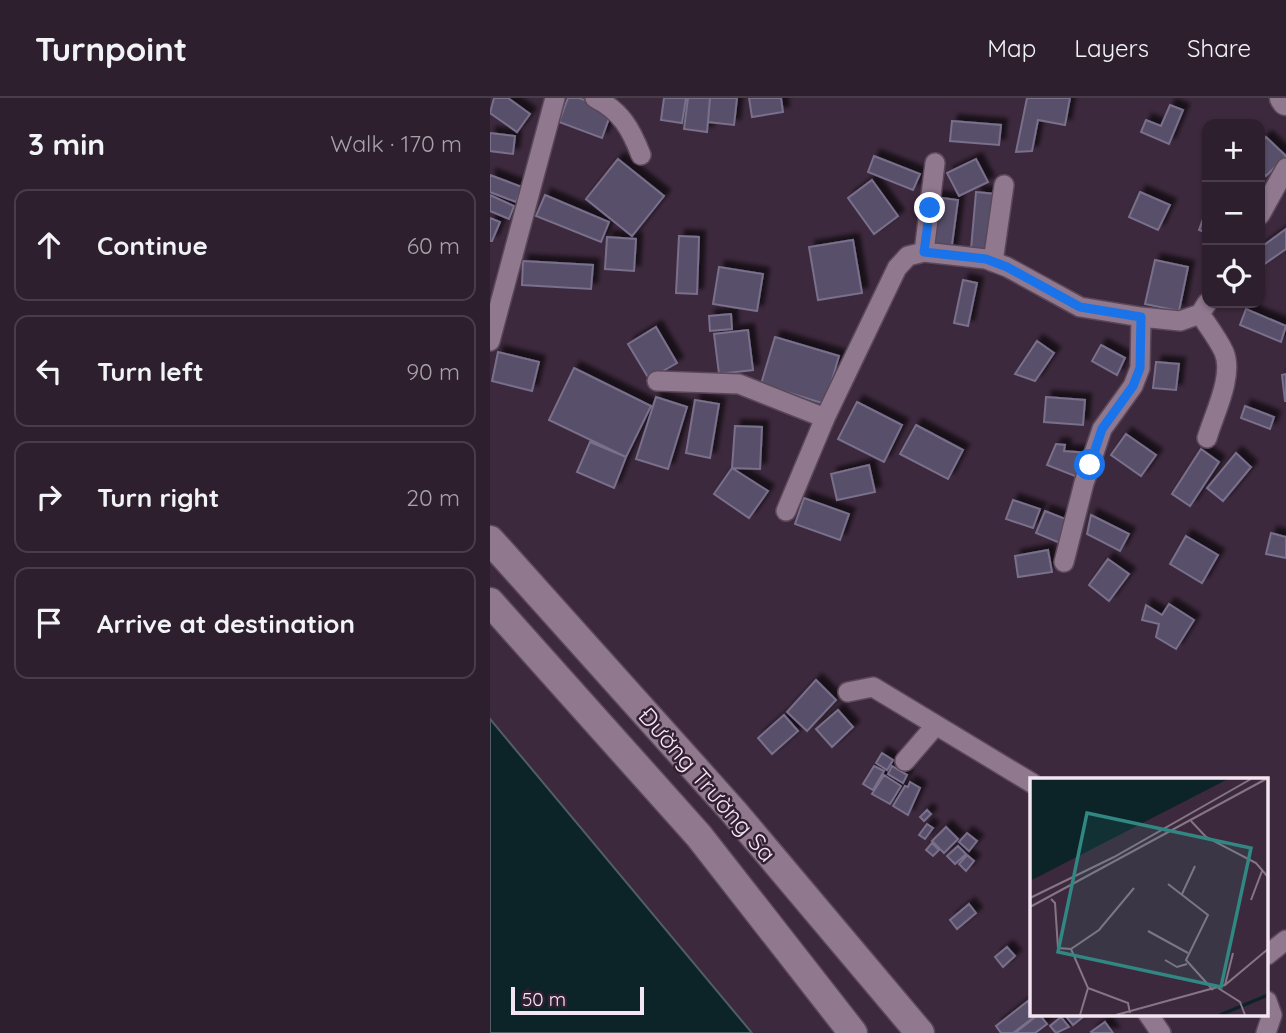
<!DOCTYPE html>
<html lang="en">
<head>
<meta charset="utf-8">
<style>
	body { margin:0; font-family:Quicksand,sans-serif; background:#362736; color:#f1f3f6 }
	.controls { position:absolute; right:21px; top:21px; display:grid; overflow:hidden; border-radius:14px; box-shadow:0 2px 5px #0004 }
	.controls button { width:63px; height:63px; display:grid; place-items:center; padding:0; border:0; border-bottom:2px solid #493d4a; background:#2e1f2e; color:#f1f3f6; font:35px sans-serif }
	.scale { position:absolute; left:21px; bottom:18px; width:133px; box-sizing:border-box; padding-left:7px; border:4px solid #f3e6f2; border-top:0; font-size:19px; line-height:24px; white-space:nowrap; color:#f3e6f2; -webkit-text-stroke:5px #331f32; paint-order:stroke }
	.stop { position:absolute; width:21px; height:21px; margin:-16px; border:5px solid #1a73e8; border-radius:50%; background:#fff }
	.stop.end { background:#1a73e8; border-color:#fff; box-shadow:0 2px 7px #0008 }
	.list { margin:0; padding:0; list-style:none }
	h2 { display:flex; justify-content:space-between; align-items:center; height:91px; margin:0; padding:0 28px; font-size:30px }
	h2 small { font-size:23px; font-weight:400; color:#a7a2aa }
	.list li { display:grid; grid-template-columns:46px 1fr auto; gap:21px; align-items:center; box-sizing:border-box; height:112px; margin:0 14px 14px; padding:0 14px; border:2px solid #493d4a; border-radius:14px }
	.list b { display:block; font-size:26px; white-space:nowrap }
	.list em { font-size:23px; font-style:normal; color:#a7a2aa }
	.icon { flex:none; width:38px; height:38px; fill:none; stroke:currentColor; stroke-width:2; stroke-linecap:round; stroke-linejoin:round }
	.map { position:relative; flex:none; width:796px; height:935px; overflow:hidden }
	header { display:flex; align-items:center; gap:42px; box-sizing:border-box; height:98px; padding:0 35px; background:#2e1f2e; border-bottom:2px solid #493d4a }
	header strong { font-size:33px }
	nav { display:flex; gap:38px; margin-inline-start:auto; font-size:24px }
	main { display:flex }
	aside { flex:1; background:#2e1f2e }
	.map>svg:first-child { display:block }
	.water { fill:#0c2328; stroke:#515e65; stroke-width:2 }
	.building { fill:#594f6a; stroke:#796f8b; stroke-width:2; filter:url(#shadow) }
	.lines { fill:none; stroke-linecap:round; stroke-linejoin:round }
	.street-casing { stroke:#5a4859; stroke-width:22 }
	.secondary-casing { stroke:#5a4859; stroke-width:31 }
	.street { stroke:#90788f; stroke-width:19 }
	.secondary { stroke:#90788f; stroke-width:28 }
	.route { stroke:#1a73e8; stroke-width:9 }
	.labels { text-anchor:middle; stroke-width:5; stroke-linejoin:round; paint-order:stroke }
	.street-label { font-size:24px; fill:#f3e6f2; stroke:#331f32 }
	.inset-river { fill:none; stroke:#0c2328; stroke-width:3.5 }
	.inset-road { fill:none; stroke:#867585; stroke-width:2 }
	.view { fill:#318782; fill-opacity:0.15; stroke:#318782; stroke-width:3.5 }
	.inset-edge { fill:none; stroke:#f3e6f2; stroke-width:3.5 }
</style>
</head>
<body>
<header>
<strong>Turnpoint</strong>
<nav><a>Map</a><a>Layers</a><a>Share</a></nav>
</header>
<main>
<aside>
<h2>3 min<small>Walk · 170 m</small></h2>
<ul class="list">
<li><svg class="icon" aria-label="ahead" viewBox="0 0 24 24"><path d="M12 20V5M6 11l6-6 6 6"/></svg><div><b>Continue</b></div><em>60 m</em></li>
<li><svg class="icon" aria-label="left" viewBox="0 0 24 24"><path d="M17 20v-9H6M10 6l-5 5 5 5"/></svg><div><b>Turn left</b></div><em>90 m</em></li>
<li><svg class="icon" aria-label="right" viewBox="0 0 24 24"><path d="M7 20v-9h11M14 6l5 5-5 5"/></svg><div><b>Turn right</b></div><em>20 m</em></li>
<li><svg class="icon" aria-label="arrive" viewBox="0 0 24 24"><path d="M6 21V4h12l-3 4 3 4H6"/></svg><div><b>Arrive at destination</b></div></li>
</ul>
</aside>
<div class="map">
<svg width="796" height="935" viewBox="0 0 796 935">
	<defs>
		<filter id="shadow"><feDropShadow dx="6" dy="-6" stdDeviation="2" flood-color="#0009"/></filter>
	</defs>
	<rect width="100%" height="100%" fill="#3d293d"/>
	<path class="water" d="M0,621L262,935H0Z"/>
	<path class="building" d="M4,0H18L40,16L27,34L0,15Z
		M78,0H89L122,12L112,40L69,24Z
		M174,0H196L192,25L171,22Z
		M198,0H220L217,34L194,31Z
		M220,0H247L244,27L218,24Z
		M259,0H291L293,14L262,19Z
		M537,0H580L575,27L548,22L542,53L526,54Z
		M680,7L693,12L679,46L651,34L656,22L671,28Z
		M462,23L511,27L509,47L460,43Z
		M0,35L25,38L23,56L0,53Z
		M776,39L796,58L776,78L770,71V45Z
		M384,58L430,76L423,92L378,74Z
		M128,61L174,98L142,138L96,101Z
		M486,61L498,84L469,98L457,75Z
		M0,77L32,89L26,104L0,94Z
		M382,82L408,118L384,136L358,100Z
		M486,94L506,96L502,153L481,151Z
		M650,94L680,107L668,132L639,119Z
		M0,97L24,108L19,121L0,113Z
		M55,97L119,124L111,144L46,118Z
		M445,99L468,102L461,154L438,150Z
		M717,110V135L709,132Z
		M0,120L10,124L2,143H0Z
		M796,131V151L773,167L770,150Z
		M189,138L209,139L207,196L186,195Z
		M117,139L146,141L144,173L115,171Z
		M363,142L372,195L328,202L319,149Z
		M665,162L698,169L689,213L655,206Z
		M33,163L103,167L101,191L32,187Z
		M229,169L273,176L267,213L223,206Z
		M473,182L487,185L478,228L464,225Z
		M756,211L796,228L791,244L750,227Z
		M241,216L242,231L220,233L219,218Z
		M166,229L187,265L159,281L138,246Z
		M258,232L263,272L229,276L224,236Z
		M285,239L349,258L335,306L271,286Z
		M547,243L564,255L545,283L525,276Z
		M611,247L635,260L627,277L602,263Z
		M8,254L49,264L42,293L2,283Z
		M666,264L689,266L686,292L663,290Z
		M84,270L161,308L136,359L59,322Z
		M796,276V303H795L792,277Z
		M166,299L197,309L178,371L146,361Z
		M556,299L595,302L593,327L554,324Z
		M205,302L229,306L220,360L196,355Z
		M367,304L412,327L394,364L348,341Z
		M755,308L784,319L780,331L751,320Z
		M426,327L473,352L458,381L410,356Z
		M245,328L272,329L270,371L242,370Z
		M636,336L666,357L651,378L621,357Z
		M100,344L136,359L124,390L87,374Z
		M566,346L575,347L574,353L599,355L590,380L557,367Z
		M711,351L729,364L700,408L682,396Z
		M746,355L761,369L733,403L717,390Z
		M379,367L385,394L347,402L341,376Z
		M242,370L278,393L259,420L224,396Z
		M314,400L359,416L350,442L305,426Z
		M523,402L550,411L543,430L516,421Z
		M555,413L578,422L570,445L546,435Z
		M601,417L639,436L630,453L597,436Z
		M781,435L796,439V460L776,456Z
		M696,438L728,457L712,485L680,466Z
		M558,452L562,474L528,479L525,458Z
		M618,461L639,476L619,503L599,487Z
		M679,506L704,522L686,551L666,539L669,526L652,522L656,507L672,517Z
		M326,582L346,602L317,633L297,614Z
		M348,612L363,629L342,649L326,631Z
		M294,617L308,633L282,656L268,640Z
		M392,655L403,662L397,672L386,665Z
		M384,668L394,673L383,692L373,686Z
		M402,668L417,677L413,685L398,676Z
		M394,677L411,688L400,706L382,696Z
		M420,684L430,690L418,717L403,708L415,688L418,689Z
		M437,712L441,716L434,723L430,719Z
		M437,726L443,730L435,741L429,737Z
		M456,729L468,741L454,755L442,743Z
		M477,735L487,743L479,753L469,744Z
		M442,745L449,752L443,758L436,752Z
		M468,748L476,756L465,766L457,758Z
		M477,757L484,763L476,773L469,766Z
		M479,806L486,815L467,831L460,822Z
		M517,849L525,858L513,869L505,859Z
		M538,903L542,916H548L523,935H511L506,928Z
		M549,916L557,926L545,935H525Z
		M574,916H590L593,919L583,927Z
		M571,919L579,929L566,935L560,928Z
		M615,924L623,935H602L601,934Z"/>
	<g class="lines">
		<g class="street-casing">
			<path id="street" d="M105,0C131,13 141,31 151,57
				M770,117L796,70
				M434,154L445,65
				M503,164L514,87
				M710,216C718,228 728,241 734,254C744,278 724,316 717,340
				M0,243L65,0
				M167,283L249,286L335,320
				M296,413L335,320L407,170L418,158L434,154L496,161L517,169L590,209L651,219L690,223L710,216L717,205
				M574,464L594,385L612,331L643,288L650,270L651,219
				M358,594L383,589L542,685
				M415,663L446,627
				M777,857L796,842
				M658,916L671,935
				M776,935L782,917L777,903"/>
		</g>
		<g class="secondary-casing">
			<path id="secondary" d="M794,0L796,3
				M0,442L243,713L430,935
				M0,504L209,738L363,935"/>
		</g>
		<use href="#street" class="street"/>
		<use href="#secondary" class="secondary"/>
	</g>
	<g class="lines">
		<path class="route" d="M440,110L434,154L496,161L517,169L590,209L651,219L650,270L643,288L612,331L600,367"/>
	</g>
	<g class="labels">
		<g class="street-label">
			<text transform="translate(217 687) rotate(49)" y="8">Đường Trường Sa</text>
		</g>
	</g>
	<g transform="translate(540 680)">
		<rect width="238" height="238" fill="#3d293d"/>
		<path d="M0,1H198L0,103Z" fill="#0c2328"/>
		<path class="inset-river" d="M190,237L238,217"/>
		<path class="inset-road" d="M161,43L176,59L226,85L238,99M138,106L178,137L156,182L183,212M152,116L165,88M0,120L84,79L221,1M21,121L25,125L28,170L41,171L58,210L50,237M221,122L232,93M0,129L236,1M118,153L158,175M41,171L69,152L104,110M135,182L147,189L157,186M195,207L203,175M58,210L98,225L100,235M188,210L210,224L215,237M86,237L195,207L238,171"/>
		<path class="view" d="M57,35L221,70L191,209L28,174Z"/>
		<rect width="238" height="238" class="inset-edge"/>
	</g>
</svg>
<div class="controls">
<button>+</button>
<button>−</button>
<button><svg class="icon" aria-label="locate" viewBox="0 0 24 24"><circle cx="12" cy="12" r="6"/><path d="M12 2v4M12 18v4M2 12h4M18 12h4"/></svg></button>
</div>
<div class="scale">50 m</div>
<div class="stop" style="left:600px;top:367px"></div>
<div class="stop end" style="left:440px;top:110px"></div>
</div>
</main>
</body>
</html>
